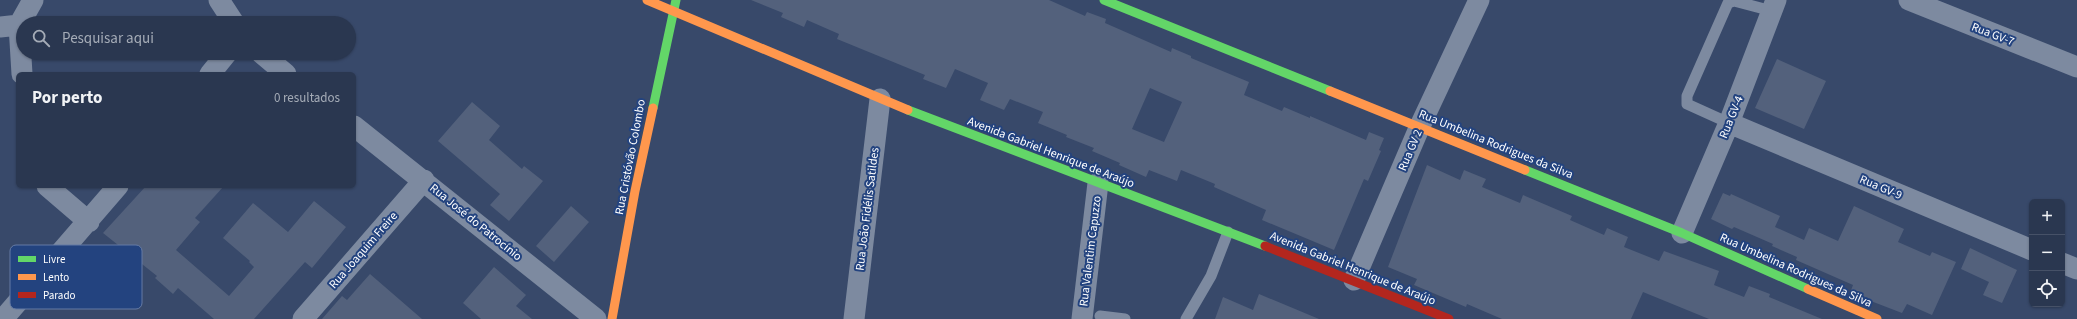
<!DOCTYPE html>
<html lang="pt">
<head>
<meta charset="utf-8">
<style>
	body { margin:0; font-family:"Source Sans 3",sans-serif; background:#323f57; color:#f1f3f6 }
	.controls { position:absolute; right:12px; bottom:12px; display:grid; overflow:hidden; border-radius:6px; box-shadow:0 1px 3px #0004 }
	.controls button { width:36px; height:36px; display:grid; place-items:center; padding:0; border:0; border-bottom:1px solid #465167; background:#2a3750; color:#f1f3f6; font:20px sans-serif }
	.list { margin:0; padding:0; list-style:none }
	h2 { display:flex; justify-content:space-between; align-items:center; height:52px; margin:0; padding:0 16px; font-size:17px }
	h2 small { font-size:13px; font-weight:400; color:#a5acb7 }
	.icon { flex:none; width:22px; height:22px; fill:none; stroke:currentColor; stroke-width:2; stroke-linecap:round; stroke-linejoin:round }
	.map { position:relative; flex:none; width:2077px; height:319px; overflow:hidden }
	.search { position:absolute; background:#2a3750; box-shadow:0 1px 3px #0004; left:16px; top:16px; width:340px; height:44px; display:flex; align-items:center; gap:10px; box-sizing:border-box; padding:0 14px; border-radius:22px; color:#a5acb7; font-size:15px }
	.panel { position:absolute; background:#2a3750; box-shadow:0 1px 3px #0004; left:16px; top:72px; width:340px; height:116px; border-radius:6px }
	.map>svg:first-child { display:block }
	.building { fill:#53617c; fill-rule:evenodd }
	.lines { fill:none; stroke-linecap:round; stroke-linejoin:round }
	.lane { stroke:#7d8aa0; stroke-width:11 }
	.street { stroke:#7d8aa0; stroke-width:21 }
	.fast { stroke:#63d668; stroke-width:9 }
	.slow { stroke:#ff974d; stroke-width:9 }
	.jam { stroke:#b3261e; stroke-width:9 }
	.labels { text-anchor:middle; stroke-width:4; stroke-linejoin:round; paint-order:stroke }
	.street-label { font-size:12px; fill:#fff; stroke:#23437f }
	.key { fill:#23437f; stroke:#657ba5; stroke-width:1 }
	.key-label { font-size:11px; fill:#fff }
</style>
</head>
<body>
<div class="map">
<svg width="2077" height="319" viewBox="0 0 2077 319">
	<rect width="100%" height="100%" fill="#38496a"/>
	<path class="building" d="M751,0H1049L1085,16L1087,12L1106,19L1105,23L1171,52L1172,48L1191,56V58L1249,82L1244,95L1282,111L1284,107L1310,118V116L1366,140L1369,132L1384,138L1379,150L1381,151L1368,181L1364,179L1334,250L1262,220L1266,210L1214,187L1215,184L1181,170L1177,181L1149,170L1146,177L1119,165L1120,163L1092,151L1094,148L1066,137L1067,135L1038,123L1043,112L1010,99L1004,110L980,100L988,83L955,69L946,88L923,79L925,75L837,39L839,34L807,20L804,27L781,17L783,13ZM1150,88L1182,102L1164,142L1132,129Z
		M1777,59L1826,81L1804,129L1755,108Z
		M472,102L500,126L489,140L522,169L524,166L543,181L509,221L490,205L500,194L438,141Z
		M1427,165L1460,180L1464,170L1486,179L1482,187L1520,203L1523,195L1572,216L1570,220L1604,235L1607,228L1628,237L1624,247L1659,261L1664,251L1719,271L1714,285L1744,297L1749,286L1770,294L1769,297L1822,319H1709L1643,292L1631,319H1502L1467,304L1466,307L1414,285L1417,279L1388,267Z
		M146,186H224L195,218L200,222L176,250L229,296L254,267L249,262L250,261L223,238L253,203L288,232L314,201L346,227L312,268L305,262L254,319H214L178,288L173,294L155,278L157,276L103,233Z
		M1723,193L1730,196L1731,194L1780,216L1775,227L1804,240L1809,228L1838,241L1854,206L1904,229L1898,242L1930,256L1932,252L1956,262L1932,315L1907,304L1902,313L1850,293L1853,285L1796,260L1797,257L1772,246L1773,244L1734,227L1732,229L1711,219Z
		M571,206L589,222L554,262L536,246Z
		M1970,248L2017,270L2002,303L1983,295L1989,282L1961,269Z
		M494,267L526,295L516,306L532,319H481L463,303Z
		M370,274L422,319H322L342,296L347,300Z
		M1259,294L1319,319H1215L1223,297L1253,310Z"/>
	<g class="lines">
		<path class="lane" d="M1729,123L1687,104V96L1728,3L1734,1L1772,11
			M1100,316L1125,319
			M1186,319L1211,276L1228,232"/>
		<path class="street" d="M219,0L234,23
			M1909,0L2077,67
			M19,25L22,74
			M19,25L33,0
			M0,27L19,25
			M261,53L286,74
			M210,74L227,53
			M1729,123L2032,250
			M354,126L596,319
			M47,186L89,222
			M1682,233L1729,123L1776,0
			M2062,263L2077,269
			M1354,280L1420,126L1479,0
			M3,319L118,186
			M303,319L424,180
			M854,319L880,99
			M1082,319L1098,183"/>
		<path class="fast" d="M1104,0L1330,91
			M653,108L676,0
			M908,110L1265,246
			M1525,170L1682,233L1808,289"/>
		<path class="slow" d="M647,0L908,110
			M1330,91L1525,170
			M1808,289L1877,319
			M612,319L635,191L653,108"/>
		<path class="jam" d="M1265,246L1449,319"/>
	</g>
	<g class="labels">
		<g class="street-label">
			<text transform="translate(1993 34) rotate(21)" y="4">Rua GV-7</text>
			<text transform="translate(1731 117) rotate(-68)" y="4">Rua GV-4</text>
			<text transform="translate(1496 144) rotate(22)" y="4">Rua Umbelina Rodrigues da Silva</text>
			<text transform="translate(1410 150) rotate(-67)" y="4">Rua GV 2</text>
			<text transform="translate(1051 152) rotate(21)" y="4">Avenida Gabriel Henrique de Araújo</text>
			<text transform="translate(630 157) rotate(-79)" y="4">Rua Cristóvão Colombo</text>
			<text transform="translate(1881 187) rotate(23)" y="4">Rua GV-9</text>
			<text transform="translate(867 209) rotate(-83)" y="4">Rua João Fidélis Satildes</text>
			<text transform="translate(476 222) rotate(39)" y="4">Rua José do Patrocínio</text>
			<text transform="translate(363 250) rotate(-49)" y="4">Rua Joaquim Freire</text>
			<text transform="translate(1090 251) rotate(-83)" y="4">Rua Valentim Capuzzo</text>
			<text transform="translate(1353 268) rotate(22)" y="4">Avenida Gabriel Henrique de Araújo</text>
			<text transform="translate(1796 270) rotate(24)" y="4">Rua Umbelina Rodrigues da Silva</text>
		</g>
	</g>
	<rect x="10" y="245" width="132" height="64" rx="6" class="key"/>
	<rect x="18" y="256" width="18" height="6" fill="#63d668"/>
	<rect x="18" y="274" width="18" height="6" fill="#ff974d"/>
	<rect x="18" y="292" width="18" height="6" fill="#b3261e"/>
	<g class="key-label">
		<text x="43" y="263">Livre</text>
		<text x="43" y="281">Lento</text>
		<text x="43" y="299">Parado</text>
	</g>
</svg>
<div class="controls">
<button>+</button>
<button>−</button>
<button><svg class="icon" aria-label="locate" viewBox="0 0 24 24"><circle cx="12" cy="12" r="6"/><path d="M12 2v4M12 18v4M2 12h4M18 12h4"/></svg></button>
</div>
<div class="search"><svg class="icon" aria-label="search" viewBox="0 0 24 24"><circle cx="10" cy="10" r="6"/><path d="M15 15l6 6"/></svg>Pesquisar aqui</div>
<section class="panel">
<h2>Por perto<small>0 resultados</small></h2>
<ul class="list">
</ul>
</section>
</div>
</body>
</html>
